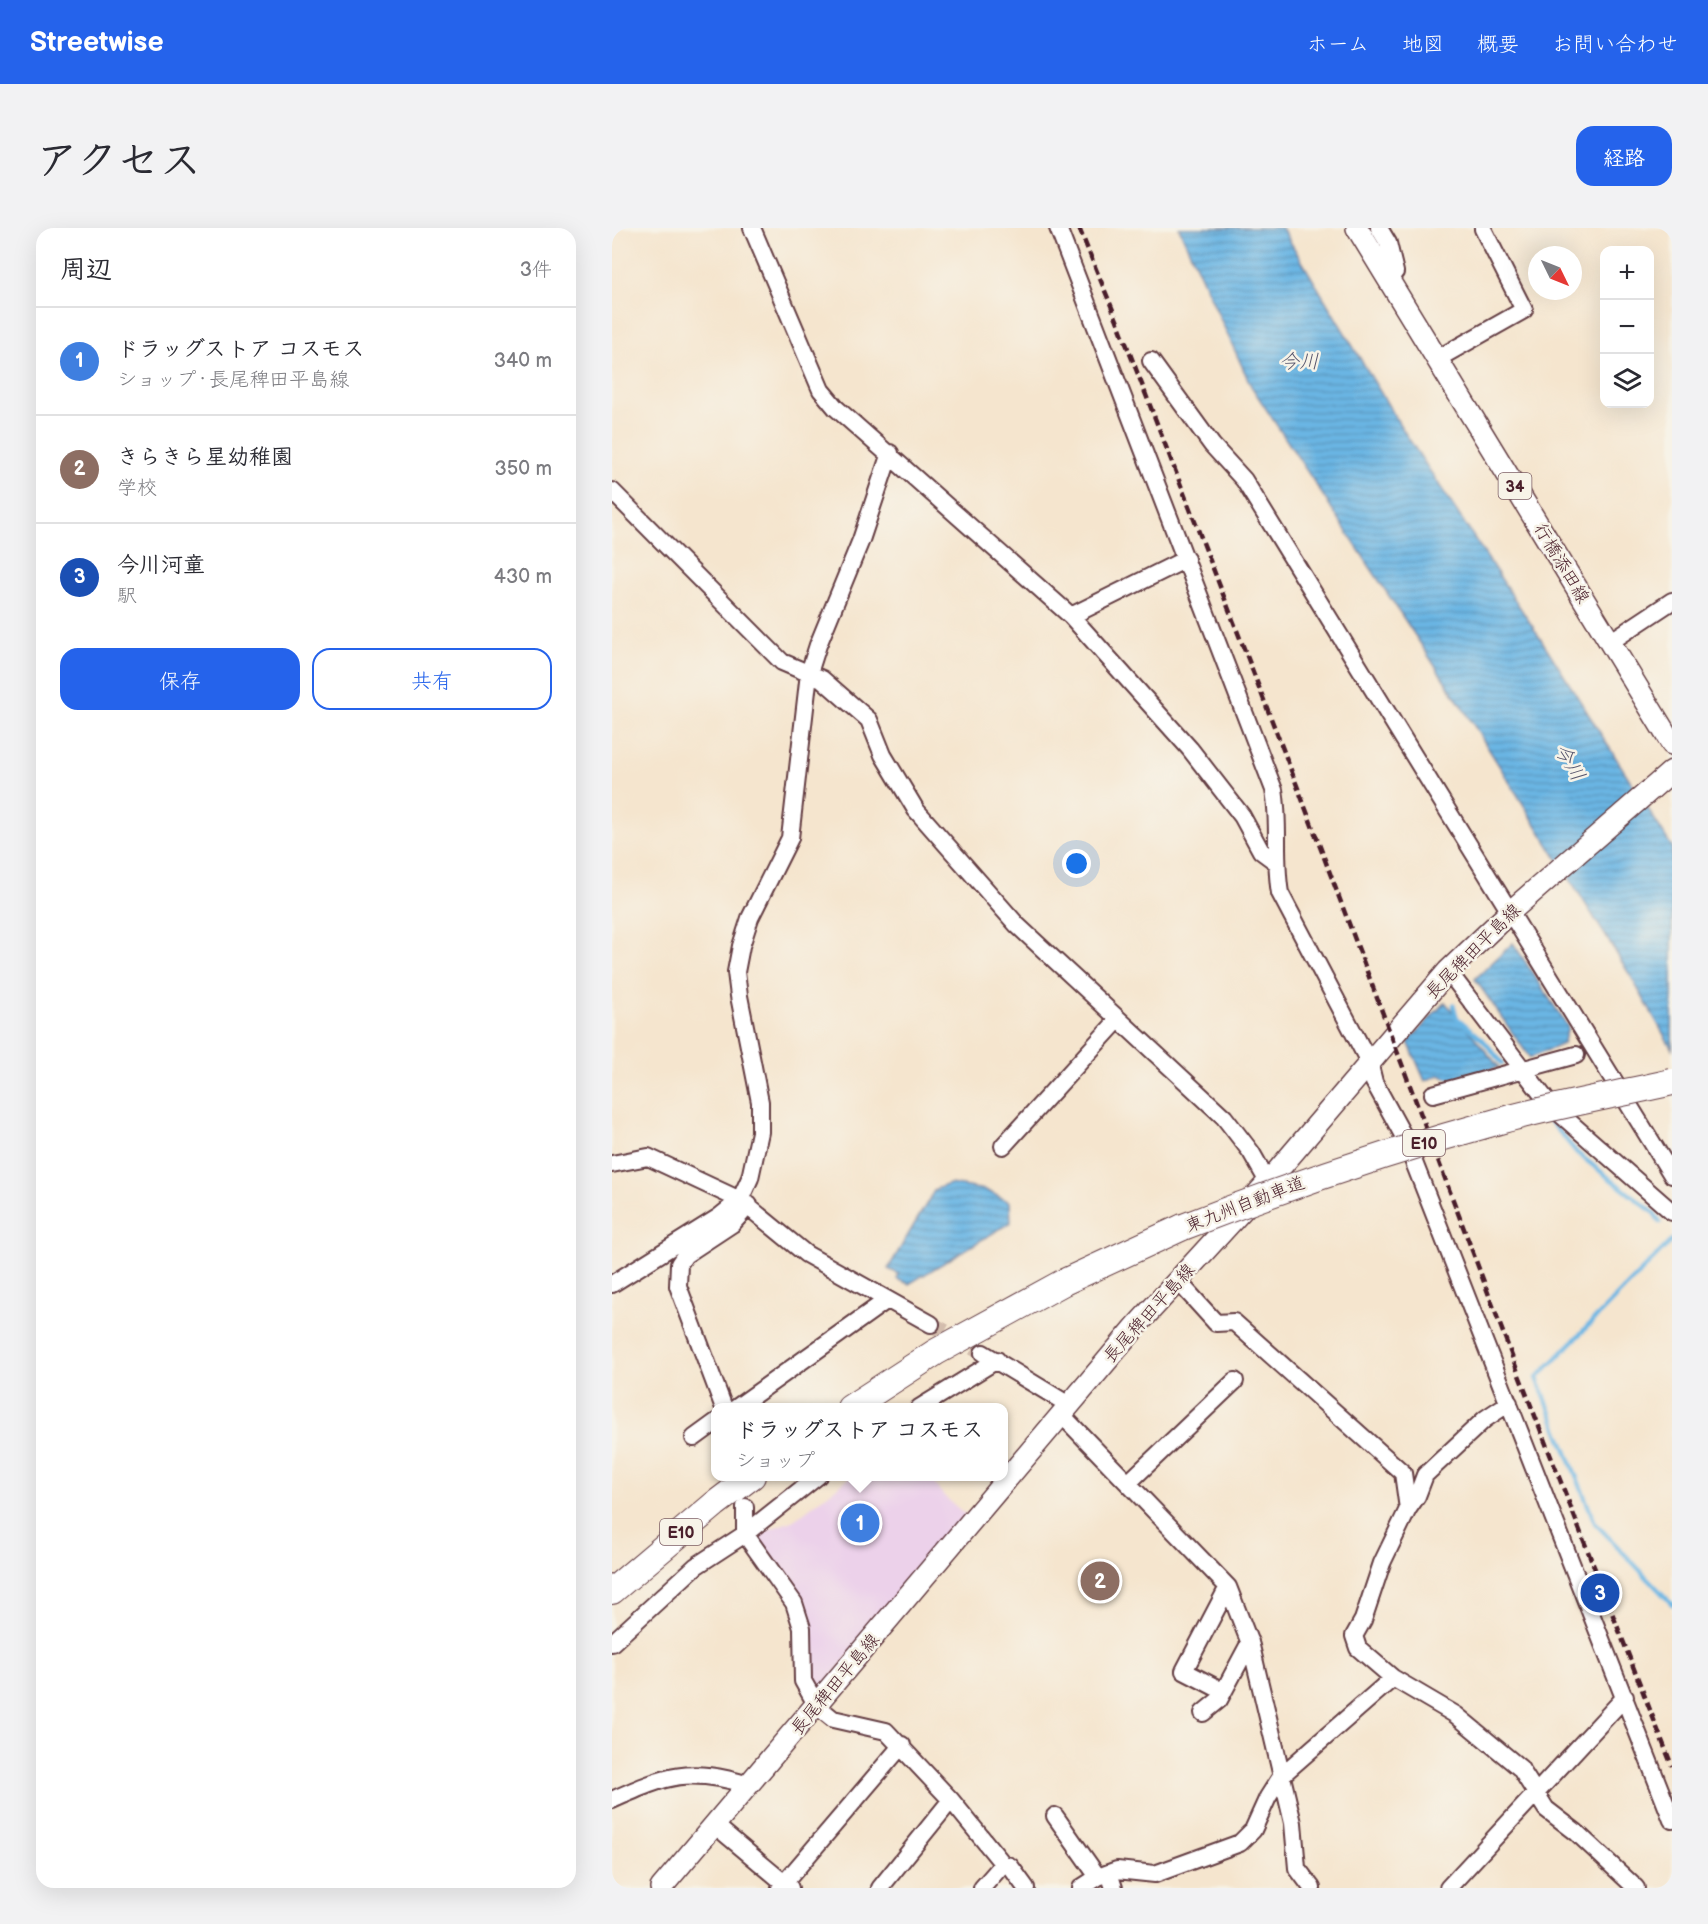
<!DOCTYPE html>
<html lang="ja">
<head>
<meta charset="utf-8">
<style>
	body { margin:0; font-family:"Balsamiq Sans","Klee One",sans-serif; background:#f2f2f3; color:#2b2b33 }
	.controls { position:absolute; right:18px; top:18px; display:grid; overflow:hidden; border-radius:12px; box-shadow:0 6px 24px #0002 }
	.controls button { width:54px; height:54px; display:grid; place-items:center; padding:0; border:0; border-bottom:2px solid #e1e1e2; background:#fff; color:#2b2b33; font:30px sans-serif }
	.compass { position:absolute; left:916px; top:18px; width:54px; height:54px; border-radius:50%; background:#fff; box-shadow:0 6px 24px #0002; rotate:133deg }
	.you { position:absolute; left:465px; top:636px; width:21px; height:21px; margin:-15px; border:4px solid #fff; border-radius:50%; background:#1a73e8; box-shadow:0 0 0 9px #1a73e833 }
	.badge { display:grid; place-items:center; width:39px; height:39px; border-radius:50%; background:#2563eb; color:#fff; font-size:20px; font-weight:700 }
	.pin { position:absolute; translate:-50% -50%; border:3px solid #fff; box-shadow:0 2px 6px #0006 }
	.popup { position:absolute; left:99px; top:1175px; width:297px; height:78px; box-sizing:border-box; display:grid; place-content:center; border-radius:12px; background:#fff; filter:drop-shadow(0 2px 4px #0005); font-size:20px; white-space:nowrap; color:#7c7c81 }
	.popup b { font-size:22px; color:#2b2b33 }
	.popup::after { content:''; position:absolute; left:50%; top:100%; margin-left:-12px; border:12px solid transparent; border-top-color:#fff }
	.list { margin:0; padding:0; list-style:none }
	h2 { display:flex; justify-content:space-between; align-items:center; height:78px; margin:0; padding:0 24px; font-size:26px }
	h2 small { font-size:20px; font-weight:400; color:#7c7c81 }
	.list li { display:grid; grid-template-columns:39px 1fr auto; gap:18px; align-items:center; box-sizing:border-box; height:108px; padding:0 24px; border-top:2px solid #e1e1e2 }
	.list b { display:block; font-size:22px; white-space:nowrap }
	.list p { margin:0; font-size:20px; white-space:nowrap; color:#7c7c81 }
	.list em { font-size:20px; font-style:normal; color:#7c7c81 }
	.actions { display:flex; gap:12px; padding:18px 24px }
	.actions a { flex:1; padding:14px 0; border:2px solid #2563eb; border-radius:18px; text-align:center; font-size:21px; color:#2563eb }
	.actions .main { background:#2563eb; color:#fff }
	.icon { flex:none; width:33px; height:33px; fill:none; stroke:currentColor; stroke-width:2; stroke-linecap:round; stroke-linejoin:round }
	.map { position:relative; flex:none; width:1060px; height:1660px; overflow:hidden; border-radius:18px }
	header { display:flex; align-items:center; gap:36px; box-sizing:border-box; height:84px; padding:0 30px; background:#2563eb; color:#fff }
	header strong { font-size:28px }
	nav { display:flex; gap:33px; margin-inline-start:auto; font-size:21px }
	.intro { display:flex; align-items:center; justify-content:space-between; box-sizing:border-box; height:144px; padding:0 36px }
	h1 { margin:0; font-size:42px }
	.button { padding:15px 27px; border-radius:18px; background:#2563eb; color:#fff; font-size:21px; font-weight:700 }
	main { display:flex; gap:36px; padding:0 36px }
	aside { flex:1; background:#fff; border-radius:18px; box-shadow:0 6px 24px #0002 }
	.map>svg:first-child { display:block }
	.built { fill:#ecd1ea }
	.water { fill:url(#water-rules); stroke:#5a6a88; stroke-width:1.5 }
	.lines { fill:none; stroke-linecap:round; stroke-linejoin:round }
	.stream { stroke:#6ab6e4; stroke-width:4.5 }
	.minor-tunnel { stroke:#d3bdad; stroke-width:16; stroke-dasharray:16 8; stroke-linecap:butt }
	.minor-casing { stroke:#643d43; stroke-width:20 }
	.major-casing { stroke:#643d43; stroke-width:24 }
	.highway-casing { stroke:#643d43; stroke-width:28 }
	.minor { stroke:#fff; stroke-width:16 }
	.major { stroke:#fff; stroke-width:21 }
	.highway { stroke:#fff; stroke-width:26 }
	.rail { stroke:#4a1f2b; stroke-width:4.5; stroke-dasharray:9 4.5; stroke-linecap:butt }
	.highway-bridge-casing { stroke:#643d43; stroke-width:28; stroke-linecap:butt }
	.highway-bridge { stroke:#fff; stroke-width:26 }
	.labels { text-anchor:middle; stroke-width:5; stroke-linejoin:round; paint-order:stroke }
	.shield { fill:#f7f3e8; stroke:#7e5f64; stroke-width:1.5 }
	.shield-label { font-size:16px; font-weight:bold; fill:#4a1f2b }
	.street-label { font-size:18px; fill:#4a1f2b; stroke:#f7f3e8 }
	.water-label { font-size:20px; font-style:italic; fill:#55546c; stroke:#f7f3e8 }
</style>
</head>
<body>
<header>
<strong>Streetwise</strong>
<nav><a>ホーム</a><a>地図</a><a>概要</a><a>お問い合わせ</a></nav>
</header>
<div class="intro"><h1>アクセス</h1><a class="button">経路</a></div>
<main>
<aside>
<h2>周辺<small>3件</small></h2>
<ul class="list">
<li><span class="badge" style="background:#3f7fe0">1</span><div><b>ドラッグストア コスモス</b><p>ショップ · 長尾稗田平島線</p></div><em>340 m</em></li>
<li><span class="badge" style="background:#8d6e63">2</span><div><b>きらきら星幼稚園</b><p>学校</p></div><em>350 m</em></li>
<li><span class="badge" style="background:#1a4fb4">3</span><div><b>今川河童</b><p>駅</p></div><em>430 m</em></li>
</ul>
<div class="actions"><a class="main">保存</a><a>共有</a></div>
</aside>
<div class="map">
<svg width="1060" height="1660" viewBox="0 0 1060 1660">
	<defs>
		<pattern id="water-rules" width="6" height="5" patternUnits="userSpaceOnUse" patternTransform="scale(1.5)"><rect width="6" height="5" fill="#6ab6e4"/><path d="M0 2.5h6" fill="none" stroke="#5993b9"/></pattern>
	</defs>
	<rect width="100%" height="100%" fill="#f7f3e8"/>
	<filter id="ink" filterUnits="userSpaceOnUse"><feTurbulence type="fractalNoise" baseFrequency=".0167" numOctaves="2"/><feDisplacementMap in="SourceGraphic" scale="12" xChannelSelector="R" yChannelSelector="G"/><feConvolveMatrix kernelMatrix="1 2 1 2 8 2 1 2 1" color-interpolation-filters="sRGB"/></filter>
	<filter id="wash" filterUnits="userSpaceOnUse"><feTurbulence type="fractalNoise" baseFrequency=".008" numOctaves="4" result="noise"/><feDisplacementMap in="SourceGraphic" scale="24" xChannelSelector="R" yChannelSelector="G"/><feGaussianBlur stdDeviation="1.35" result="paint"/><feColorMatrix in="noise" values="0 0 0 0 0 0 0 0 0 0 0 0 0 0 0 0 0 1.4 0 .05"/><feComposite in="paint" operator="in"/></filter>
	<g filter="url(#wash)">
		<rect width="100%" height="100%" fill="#f5e5ce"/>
		<path class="built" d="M238,1249H317L332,1268L355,1288L207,1463L197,1453L196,1399L193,1381L141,1308L182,1292Z"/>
		<path class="water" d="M567,0H670L791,202L936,422L1060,619V821L1018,747L856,488L639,158Z
			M901,715L956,799L951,816L918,830L863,751Z
			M833,774L887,839L840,852L827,847L813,853L796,814Z
			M338,956L373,962L398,974L399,994L297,1056L285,1051L287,1046L276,1041L323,961Z"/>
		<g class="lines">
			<path class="stream" d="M841,777L845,790L871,812L890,835
				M904,852L924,876
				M935,889L965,925L1042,985L1048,994
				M1060,1012L925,1150L983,1295L1060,1376"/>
		</g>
	</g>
	<g filter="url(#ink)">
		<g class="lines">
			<path class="minor-tunnel" d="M319,1096L371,1125"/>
			<g class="minor-casing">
				<path id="minor" d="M140,0L209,162L224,180L459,388L578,521L630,588L649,623L664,634
					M446,0L662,562C668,596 662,630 668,665L757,834L762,854L792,909L1060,1592
					M767,0L776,15L783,44L776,50
					M825,131L912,82L871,1
					M539,133L600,217L632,252L1060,947
					M0,263L170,434L210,451L257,492L271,527L304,582L405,697L612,889L639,924L656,954
					M459,388L574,331
					M998,414L1060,373
					M836,743L938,877L1060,984
					M821,866L964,827
					M391,918L506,792
					M0,936L36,929L128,972L194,1026L319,1096
					M566,1053L604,1095L622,1094L791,1245L796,1281
					M0,1056L107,989L128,972L138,950L148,904V874L127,768L124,744L129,718L138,690L178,610L197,445L206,417L249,312L278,225
					M371,1125L457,1177
					M112,1180L66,1058L67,1036L73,1027L120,996L137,977
					M124,1180L275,1072
					M307,1180L385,1132
					M449,1186L616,1359L639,1418L681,1595L685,1640L700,1660
					M82,1210L104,1194
					M516,1255L623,1153
					M133,1279V1306L182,1375L190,1400L191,1453L205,1478L221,1491L274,1503L339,1572L391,1636L398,1638L414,1660
					M0,1415L84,1338L133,1306L206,1248
					M781,1450L746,1420L742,1408L751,1392L770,1335L796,1281L805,1268L813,1247L873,1191L897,1175
					M603,1459L572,1443L616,1359
					M591,1485L607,1472L638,1414
					M0,1572C56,1547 76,1539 137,1557
					M443,1588L486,1649
					M104,1598L178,1660
					M497,1645L502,1660
					M168,1660L290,1517
					M268,1660L339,1572
					M370,1660L391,1636
					M469,1660L486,1649L505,1642L543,1646L628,1615L641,1602L656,1569L670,1547L781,1450L844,1487L908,1540L934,1581L964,1604L1024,1660
					M836,1660L1013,1469"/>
			</g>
			<g class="major-casing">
				<path id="major" d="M745,0L1060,516
					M49,1660L526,1096L656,954L836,743L899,683L1060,543"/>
			</g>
			<g class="highway-casing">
				<path id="highway" d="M238,1180L324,1124L452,1054L571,999
					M0,1363L103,1276L140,1248"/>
			</g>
			<use href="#minor" class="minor"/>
			<use href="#major" class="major"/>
			<use href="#highway" class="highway"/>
			<path class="rail" d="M467,0L505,92L684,555L907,1147L1060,1538"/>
			<g class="highway-bridge-casing">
				<path id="highway-bridge" d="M571,999C676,958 782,922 891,892C946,877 1004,867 1060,854"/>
			</g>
			<use href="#highway-bridge" class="highway-bridge"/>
		</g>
	</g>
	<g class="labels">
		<g class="shield">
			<rect x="886.5" y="245" width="33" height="26" rx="4.5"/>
			<rect x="791" y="902" width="42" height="26" rx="4.5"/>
			<rect x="48" y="1291" width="42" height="26" rx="4.5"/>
		</g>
		<g class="shield-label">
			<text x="903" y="264">34</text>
			<text x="812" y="921">E10</text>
			<text x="69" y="1310">E10</text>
		</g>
		<g class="street-label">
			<text transform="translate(950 335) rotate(59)" y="6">行橋添田線</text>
			<text transform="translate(861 723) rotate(-45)" y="6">長尾稗田平島線</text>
			<text transform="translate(633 976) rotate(-21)" y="6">東九州自動車道</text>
			<text transform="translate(537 1085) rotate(-48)" y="6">長尾稗田平島線</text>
			<text transform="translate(223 1456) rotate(-50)" y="6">長尾稗田平島線</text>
		</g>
		<g class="water-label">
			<text x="687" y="140">今川</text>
			<text transform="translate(958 534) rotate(59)" y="7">今川</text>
		</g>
	</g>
</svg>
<div class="controls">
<button>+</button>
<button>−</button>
<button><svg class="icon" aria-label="layers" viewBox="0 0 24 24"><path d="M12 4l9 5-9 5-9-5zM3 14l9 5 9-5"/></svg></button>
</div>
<svg class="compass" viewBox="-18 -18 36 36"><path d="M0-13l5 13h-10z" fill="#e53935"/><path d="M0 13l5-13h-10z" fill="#7c7c81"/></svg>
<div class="you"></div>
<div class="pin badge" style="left:248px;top:1295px;background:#3f7fe0">1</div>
<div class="popup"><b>ドラッグストア コスモス</b>ショップ</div>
<div class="pin badge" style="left:488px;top:1353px;background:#8d6e63">2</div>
<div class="pin badge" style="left:988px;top:1365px;background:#1a4fb4">3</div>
</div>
</main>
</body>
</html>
